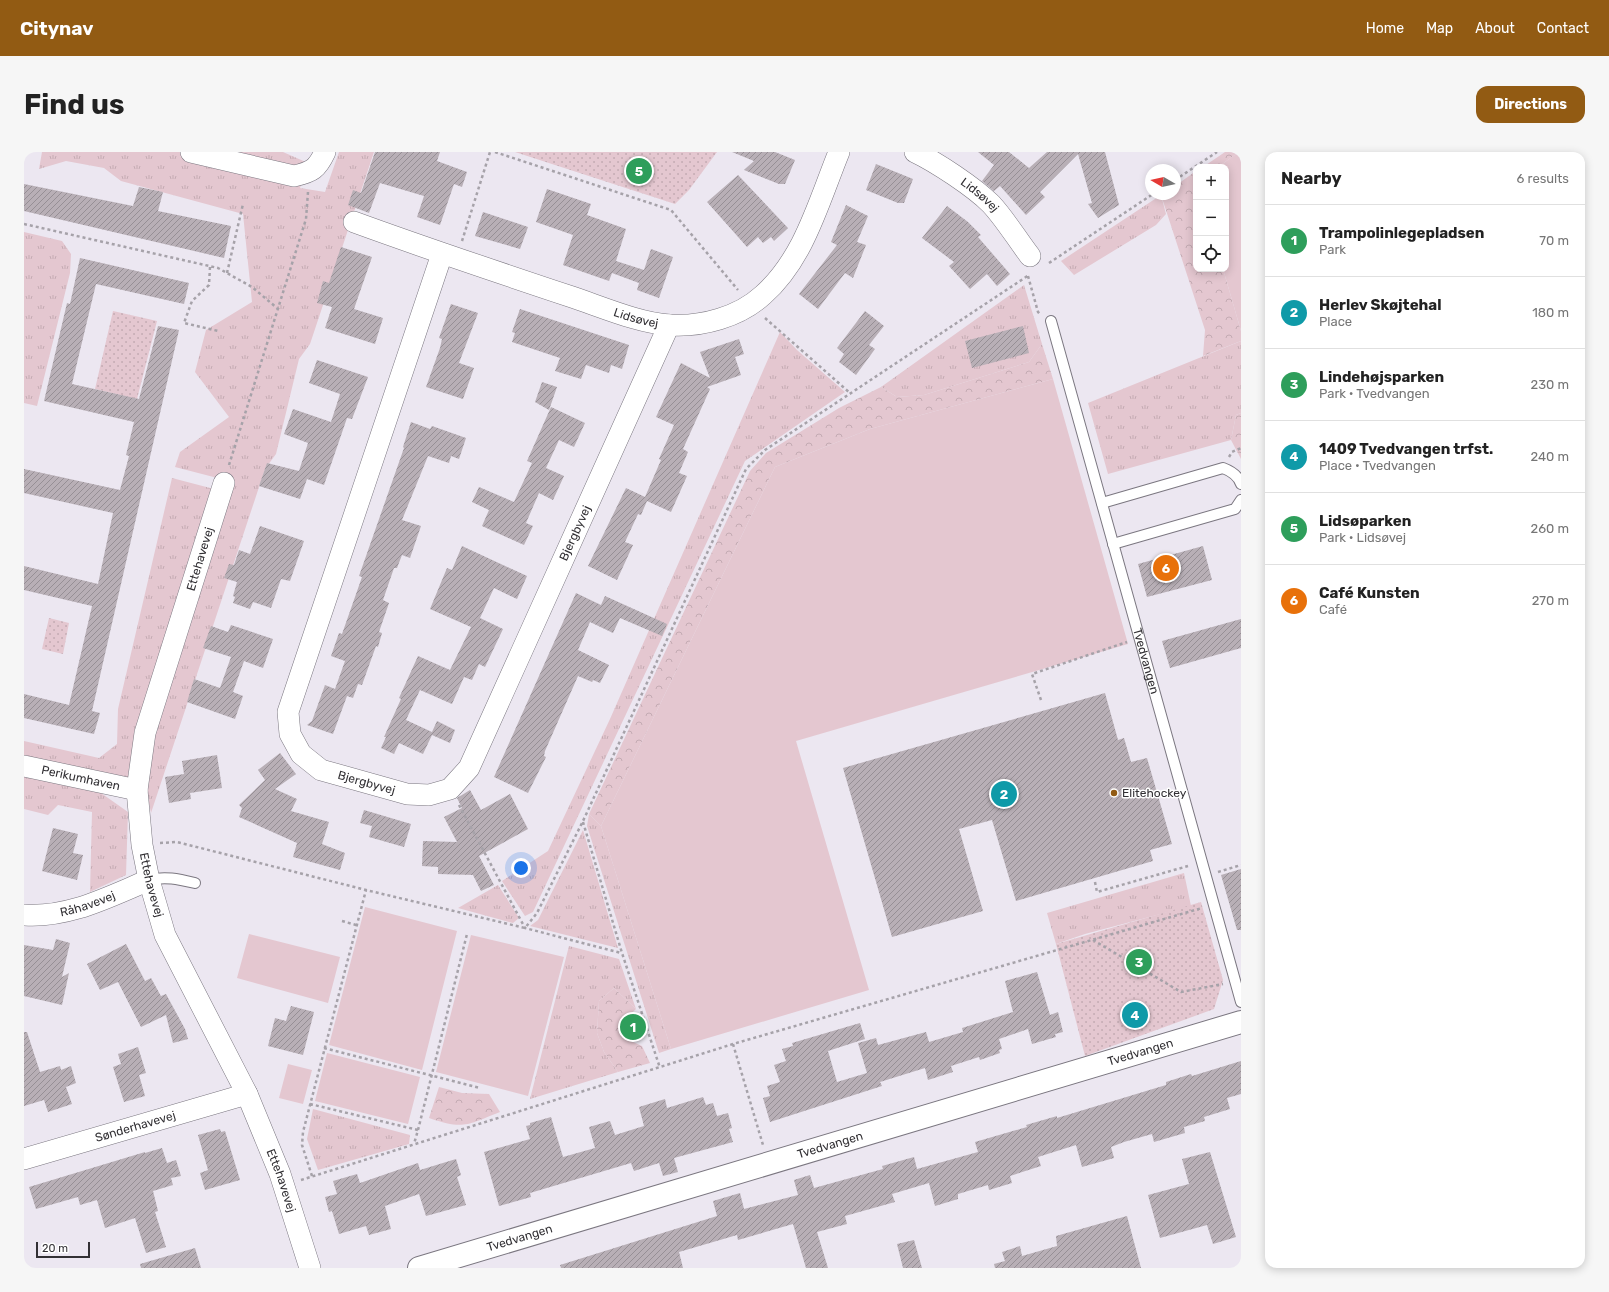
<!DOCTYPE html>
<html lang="en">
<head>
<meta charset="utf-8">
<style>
	body { margin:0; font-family:Rubik,sans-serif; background:#f6f6f6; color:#222 }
	.controls { position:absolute; right:12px; top:12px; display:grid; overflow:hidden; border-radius:8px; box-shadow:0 2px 10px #0003 }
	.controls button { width:36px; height:36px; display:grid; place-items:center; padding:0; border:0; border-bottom:1px solid #e0e0e0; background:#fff; color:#222; font:20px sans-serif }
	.compass { position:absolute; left:1121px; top:12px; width:36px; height:36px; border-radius:50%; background:#fff; box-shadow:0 2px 10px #0003; rotate:279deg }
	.scale { position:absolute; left:12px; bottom:10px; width:54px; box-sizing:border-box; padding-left:4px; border:2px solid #323034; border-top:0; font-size:11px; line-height:14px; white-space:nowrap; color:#323034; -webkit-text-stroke:3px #fff; paint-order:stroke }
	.you { position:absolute; left:497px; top:716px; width:14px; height:14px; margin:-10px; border:3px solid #fff; border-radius:50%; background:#1a73e8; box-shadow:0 0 0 6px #1a73e833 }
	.badge { display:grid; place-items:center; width:26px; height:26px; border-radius:50%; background:#925b13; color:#fff; font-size:13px; font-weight:700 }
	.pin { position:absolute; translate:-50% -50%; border:2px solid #fff; box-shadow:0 1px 4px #0006 }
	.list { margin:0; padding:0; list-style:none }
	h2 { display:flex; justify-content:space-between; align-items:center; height:52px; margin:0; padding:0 16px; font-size:17px }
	h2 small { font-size:13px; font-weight:400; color:#767676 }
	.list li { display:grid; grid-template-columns:26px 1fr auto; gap:12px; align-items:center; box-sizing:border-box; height:72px; padding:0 16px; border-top:1px solid #e0e0e0 }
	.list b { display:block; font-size:15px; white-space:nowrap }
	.list p { margin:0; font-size:13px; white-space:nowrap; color:#767676 }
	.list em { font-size:13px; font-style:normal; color:#767676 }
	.icon { flex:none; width:22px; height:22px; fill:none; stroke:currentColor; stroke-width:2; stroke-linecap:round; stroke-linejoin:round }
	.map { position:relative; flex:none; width:1217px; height:1116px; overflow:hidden; border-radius:12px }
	header { display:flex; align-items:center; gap:24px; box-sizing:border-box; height:56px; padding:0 20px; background:#925b13; color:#fff }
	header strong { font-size:19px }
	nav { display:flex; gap:22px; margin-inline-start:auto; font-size:14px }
	.intro { display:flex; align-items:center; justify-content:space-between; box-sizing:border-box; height:96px; padding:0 24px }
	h1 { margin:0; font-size:28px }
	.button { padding:10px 18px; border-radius:12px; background:#925b13; color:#fff; font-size:14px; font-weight:700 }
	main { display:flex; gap:24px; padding:0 24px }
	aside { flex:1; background:#fff; border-radius:12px; box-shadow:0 2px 10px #0003 }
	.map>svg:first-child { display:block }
	.grass { fill:url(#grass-tufts) }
	.forest { fill:url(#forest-crowns) }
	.park { fill:url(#park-dots) }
	.pitch { fill:#e4c7d0 }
	.building { fill:url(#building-hatch) }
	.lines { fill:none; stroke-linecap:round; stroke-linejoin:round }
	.lane-casing { stroke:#7b7780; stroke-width:12 }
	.street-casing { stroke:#7b7780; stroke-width:22 }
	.secondary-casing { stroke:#7b7780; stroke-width:24 }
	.path { stroke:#a6a2a9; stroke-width:2.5; stroke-dasharray:3 3; stroke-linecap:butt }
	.lane { stroke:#fff; stroke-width:10 }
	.street { stroke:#fff; stroke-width:21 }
	.secondary { stroke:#fff; stroke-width:22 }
	.poi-dot { fill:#925b13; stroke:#fff; stroke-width:1.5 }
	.labels { text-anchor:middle; stroke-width:3; stroke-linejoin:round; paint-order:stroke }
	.street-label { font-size:12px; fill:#323034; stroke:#fff }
	.poi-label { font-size:12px; fill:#323034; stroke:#fff; text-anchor:start }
</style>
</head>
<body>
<header>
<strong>Citynav</strong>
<nav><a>Home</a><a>Map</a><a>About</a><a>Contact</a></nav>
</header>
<div class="intro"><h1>Find us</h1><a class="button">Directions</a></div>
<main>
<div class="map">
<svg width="1217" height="1116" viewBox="0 0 1217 1116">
	<defs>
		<pattern id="grass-tufts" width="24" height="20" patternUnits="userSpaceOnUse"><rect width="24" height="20" fill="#e4c7d0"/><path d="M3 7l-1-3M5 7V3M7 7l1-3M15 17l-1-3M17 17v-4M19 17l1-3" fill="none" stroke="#c4abb3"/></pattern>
		<pattern id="forest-crowns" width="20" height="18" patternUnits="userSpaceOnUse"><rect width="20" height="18" fill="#e4c7d0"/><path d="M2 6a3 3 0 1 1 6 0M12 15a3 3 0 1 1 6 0" fill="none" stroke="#c4abb3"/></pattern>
		<pattern id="park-dots" width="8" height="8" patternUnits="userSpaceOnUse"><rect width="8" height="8" fill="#e4c7d0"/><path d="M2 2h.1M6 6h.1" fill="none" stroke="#c4abb3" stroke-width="1.8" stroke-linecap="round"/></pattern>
		<pattern id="building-hatch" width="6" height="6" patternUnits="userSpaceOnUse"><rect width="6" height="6" fill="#b8afb6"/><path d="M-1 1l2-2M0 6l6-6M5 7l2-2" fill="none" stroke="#968f95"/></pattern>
	</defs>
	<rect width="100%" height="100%" fill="#ece7f1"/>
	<path class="grass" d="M18,0H259L284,11L276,36L301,40L315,0H350L286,192L275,207L252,302L241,317L127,661L122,635L126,585L205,329L151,315L156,300L205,265L171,220L182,178L228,150L219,62L97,29L80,16L42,9L15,17Z
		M1137,43L1142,62L1132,73L1050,123L1037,109Z
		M0,80L38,89L47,102L46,121L13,254L0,251Z
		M1000,133L1018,192L1005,210L900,243L873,245L857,235Z
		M756,180L773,198L821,240L721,309L509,760L501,764L478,729L524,699L586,567Z
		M1217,189V261L1212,263L1207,288L1084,322L1064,251Z
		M148,326L190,337L113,573L103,630L0,608V589L75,606L93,592L94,557Z
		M0,623L77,641L104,660L102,723L66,740L68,660L34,653L24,663L0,657Z
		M565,662L577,674L647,897L635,901L563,674Z
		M559,678L594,796L506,774L514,768Z
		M1160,721L1167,754L1061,782L1032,792L1023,761Z
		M474,733L495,766L489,771L434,756Z
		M545,794L595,807L612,857L590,836L575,849L573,881L580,900L594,920L506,947Z
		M289,957L386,983L385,992L294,1018L283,987Z"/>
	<path class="forest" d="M1201,0H1215L1194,15H1179Z
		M1172,19V117H1199L1217,179V189L1179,204L1181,178L1137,43L1151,42V34Z
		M1018,192L1029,227L846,277L751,315L577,674L565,662L726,319L742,301L815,256L857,235L873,245L900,243L1005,210Z
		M1217,261V307L1207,288L1212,263Z
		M590,836L612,857L598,870V885L618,894L626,911L594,920L580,900L573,881L575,849Z
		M415,935L438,941L465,942L476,960C443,973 440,978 405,966Z"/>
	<path class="park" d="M491,0H693L665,38L651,52Z
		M89,159L133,169L113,247L71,237Z
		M25,466L45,471L39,502L18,497Z
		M1177,750L1199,828L1190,857L1061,904L1032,792Z"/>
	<path class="pitch" d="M1215,0H1217V179L1199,117H1202V15H1194Z
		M1029,227L1104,492L772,589L845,838L647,897L577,674L751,315L846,277Z
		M341,755L433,779L398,918L305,893Z
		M225,782L316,805L304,851L213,826Z
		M447,783L540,805L504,944L412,920Z
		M303,901L396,925L384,972L291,949Z
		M264,912L288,918L279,952L255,946Z"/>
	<path class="building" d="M351,0H416L413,9L443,20L438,35L430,32L416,73L393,65L400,44L356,31L345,61L324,53L329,38L337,41Z
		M708,0H751L771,8L761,32H755L720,18L730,9Z
		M954,0H985L1005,16L1023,0H1081L1095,53L1074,66L1064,52L1068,51L1054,2L1016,40L1021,45L1002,63L976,34L970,39L958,29L970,13Z
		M852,12L889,27L880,51H874L842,38Z
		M714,23L764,76L750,89L747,85L739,91L734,85L723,95L683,50Z
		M0,32L109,54L115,35L139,40L134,59L207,74L200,106L0,59Z
		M523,37L567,52L563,63L602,77L592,109L620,118L627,97L649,105L635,146L613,138L615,131L588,121L585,129L539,113L549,83L512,70Z
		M822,53L844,64L833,90L842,93L829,126L821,121L794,157L775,142L813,93L807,90Z
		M923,54L944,70L957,83L954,85L986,122L973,134L963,122L946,137L925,114L930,110L898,86Z
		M459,60L504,75L496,97L451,84Z
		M317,95L348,105L330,157L359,166L351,192L301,176L308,155L293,151L299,129L305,131Z
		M56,106L165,131L160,152L72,132L48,232L115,247L134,174L155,178L68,559L76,561L70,582L0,566V542L45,553L68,454L0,438V414L74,432L89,361L0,341V317L96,338L105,304L102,303L110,270L20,249L43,151L46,152Z
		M427,152L454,161L435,211L450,216L439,247L402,235L416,196L418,187L415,186Z
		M496,157L605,193L598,217L587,213L585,221L562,213L557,227L531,219L536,206L488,190L491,181L488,180Z
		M841,159L860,174L845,193L851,197L832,223L815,210L820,202L813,196Z
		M999,174L1005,201L948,216L941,189Z
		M715,187L720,202L711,205L717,223L683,235L686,237L659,297L664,300L655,321L663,324L647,360L623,349L617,363L614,362L601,390L609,393L593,428L564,414L602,336L621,345L637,308L635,307L650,273L632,265L657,211L686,226L676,200Z
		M293,208L344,225L328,267L323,266L300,333L283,327L276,347L235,334L243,311L275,319L284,291L260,282L269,257L307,270L316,242L285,231Z
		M518,230L533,235L525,258L511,250Z
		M527,255L561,271L550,295L535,288L522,316L540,324L529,348L515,341L502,371L509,374L500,393L458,374L465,358L448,350L455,335L490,350L508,311L503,309Z
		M387,270L406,277L408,274L442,286L435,307L427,304L425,311L404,304L378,368L397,374L386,406L378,403L373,416H370L359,448L365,451L355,480L358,481L354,495L352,494L338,533L334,532L329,546L323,544L309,582L283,573L288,569L301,533L311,537L321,509L307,504L315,481L318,482L338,425L335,424L380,296L379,295Z
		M236,374L280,389L266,429L257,427L247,456L229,450L226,457L209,451L211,445L209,444L213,430L200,426L205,412L210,413L215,398L226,402Z
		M438,394L503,424L493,447L470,436L456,466L479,477L461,515L455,512L448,528L440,525L428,552L396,538L382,568L408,580L413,569L431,578L426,591L408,583L399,602L375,591L370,602L357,596L362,585H360L377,547L375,546L394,504L426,518L447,475L406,457L423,416L428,418Z
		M1179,394L1188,428L1123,445L1114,412Z
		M552,441L577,453L581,444L643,472L638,484L596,466L589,481L566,470L554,498L585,513L576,531L569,528L568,530L554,524L521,599L520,604L522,605L504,641L470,625Z
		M1217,467V496L1146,516L1138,489Z
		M207,473L249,487L239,516L220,509L209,540L219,544L211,567L163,550L170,527L196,536L207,505L179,496L187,474L204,480Z
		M1081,541L1094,588L1100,586L1107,610L1123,606L1148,692L1126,698L1129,709L992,749L968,668L935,677L959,759L868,785L819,616Z
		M256,601L272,622L251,637L273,647L267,659L305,670L298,692L321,701L316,718L269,705L273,691L215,665L218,656L215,653L241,628L234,618Z
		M193,603L198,636L166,641L167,647L145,651L141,625L160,622L158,609Z
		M446,638L457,658L486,642L504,677L455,704L470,733L457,739L449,723L414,722V715L398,714L399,689L433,690L420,665L438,656L433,646Z
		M340,658L387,672L380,695L345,685L348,674L336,671Z
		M29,676L54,682L49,701L59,703L53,728L18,719Z
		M1217,717V778H1213L1197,723Z
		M32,787L46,791L38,825L45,821L38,853L0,844V793L29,798Z
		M102,792L121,829L127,826L138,846L137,844L142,842L161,877L164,887L149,891L142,863L117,875L94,830L76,838L63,812Z
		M1013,820L1026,863L1034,860L1039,880L1031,882L1032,885L1008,892L1004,877L975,887L978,897L975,898L976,901L956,908L955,905L927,914L929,920L904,928L901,916L856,930L858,934L746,970L739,946L746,944L743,934L756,930L750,913L762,909L758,897L769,894L768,891L836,871L841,887L804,899L813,930L843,921L834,891L852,886L854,893L902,880L905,890L939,880L938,876L989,860L981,829Z
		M267,854L290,860L279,903L244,894L251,866L262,869Z
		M0,880H3L16,920L36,914L37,918L47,914L52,931L42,935L48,952L24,960L20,948L0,954Z
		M114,895L122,921L115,923L121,944L100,950L89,915L97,912L94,902Z
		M1217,909V942L1203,946L1206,957L1180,965L1181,969L1160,975L1161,981L1130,990L1128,982L1100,990L1087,995L1090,1006L1058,1015L1052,993L1014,1005L1017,1014L986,1024L988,1031L965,1038L964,1033L934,1042V1047L911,1054L905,1031L868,1042L871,1050L821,1064L823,1072L793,1080L804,1116H782L769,1072L714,1088L713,1083L655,1100L659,1116H537L536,1113L693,1064L689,1049L716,1041L720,1057L774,1043L770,1028L786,1023L790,1036L859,1017L858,1014L890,1005L893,1017L954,1000L951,990L1003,975L1002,973L1033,964V966L1142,933V930L1167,922L1168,924Z
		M679,945L682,953L689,951L693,964L704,961L708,976L705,977L709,990L650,1006L654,1020L639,1024L635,1011L610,1019L607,1011L506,1041L507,1045L475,1054L460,1000L506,987L502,974L506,973V971L527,965L539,1005L571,996L565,975L586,969L591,983L620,974L615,955L641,947L643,956Z
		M196,977L197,980L201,979L216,1028L181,1038L176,1021L184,1018L174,983Z
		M138,996L143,1011L152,1008L157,1024L147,1026L149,1033L129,1039L134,1059L131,1060L142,1095L122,1101L111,1066L81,1076L73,1048L56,1053L54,1045L12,1057L5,1035L121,1000V1001Z
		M1186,1000L1212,1085L1189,1092L1183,1073L1136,1086L1124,1043L1165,1032L1158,1007Z
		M432,1007L437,1023L433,1025L442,1053L402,1064L395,1042L361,1054L367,1077L345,1083L342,1074L315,1082L308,1059L305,1060L301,1045L313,1042L309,1029L333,1022L336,1031L394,1011L396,1018Z
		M1103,1064L1117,1116H971L970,1112L981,1109L978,1100L996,1094L998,1104L1033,1094L1032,1084Z
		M890,1088L898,1116H879L873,1092Z
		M171,1096L177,1116H117L116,1112Z"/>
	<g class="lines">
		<g class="lane-casing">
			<g id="lane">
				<path id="s1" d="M1027,169L1217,850"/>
				<path d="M1078,351L1199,316C1207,319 1214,323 1217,332"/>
				<path d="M1089,392L1211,357L1217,348"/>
				<path d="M125,728C141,724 154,727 171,731"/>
			</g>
		</g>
		<g class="street-casing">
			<g id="street">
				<path d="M167,0L270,24C288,20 293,17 301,0"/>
				<path id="s2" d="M891,0C912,10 950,35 967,52C981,67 993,87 1006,104"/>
				<path id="s3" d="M330,70C401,96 473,120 545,144C576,154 614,171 646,173C678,175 715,165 739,143C780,107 795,49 815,0"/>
				<path id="s4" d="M418,102L264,560L266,582L277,602L297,618L383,642L405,643L426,637L445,616L645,173"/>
				<path id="s5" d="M200,331L121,581L113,638L118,693L125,728L141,783L223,942L256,1022L286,1116"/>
				<path id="s6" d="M0,614L113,638"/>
				<path id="s7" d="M0,763C45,766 84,745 125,728"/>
				<path id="s8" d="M0,1007L223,942"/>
			</g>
		</g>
		<g class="secondary-casing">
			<g id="secondary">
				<path id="s9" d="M395,1116L1217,870"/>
			</g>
		</g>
		<path class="path" d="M471,0L647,58L714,138
			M1151,28L1193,0
			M0,72L194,116L228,135L253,156
			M438,89L466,0
			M1025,111L1129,42
			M186,115L185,133L168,149L160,171L194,179
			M203,121L219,52
			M1004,124L1014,160L1016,162
			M741,166L826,241
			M1205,305L1208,300L1217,296
			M205,313L282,67L284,40
			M1017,548L1008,522L1103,490
			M435,653L501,776L597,801
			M559,670L598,801L636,916
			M136,691L153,690L342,738L501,776L513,761L559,669L722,317L741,298L1005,123
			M1194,720L1217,713
			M1071,730L1073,740L1164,714
			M318,769L332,773
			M1069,788L1157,840L1199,832
			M709,892L739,993
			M300,896L456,936
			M286,952L394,978L390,992
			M394,978L443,782
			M288,1024L278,993L279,980L342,738
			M277,1028L709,892L1178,756"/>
		<use href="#lane" class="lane"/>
		<use href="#street" class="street"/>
		<use href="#secondary" class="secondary"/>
	</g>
	<circle class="poi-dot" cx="1090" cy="641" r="4"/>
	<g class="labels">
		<g class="street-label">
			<text dy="4" stroke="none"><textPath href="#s2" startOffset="78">Lidsøvej</textPath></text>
			<text dy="4" stroke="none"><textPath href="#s3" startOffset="298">Lidsøvej</textPath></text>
			<text dy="4" stroke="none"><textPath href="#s4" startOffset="973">Bjergbyvej</textPath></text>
			<text transform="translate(176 407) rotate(-73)" y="4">Ettehavevej</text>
			<text dy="4" stroke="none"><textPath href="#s1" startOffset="353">Tvedvangen</textPath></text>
			<text dy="4" stroke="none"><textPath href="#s6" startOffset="58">Perikumhaven</textPath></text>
			<text dy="4" stroke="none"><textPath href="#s4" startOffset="601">Bjergbyvej</textPath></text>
			<text dy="4" stroke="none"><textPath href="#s5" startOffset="416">Ettehavevej</textPath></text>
			<text dy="4" stroke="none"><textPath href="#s7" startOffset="65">Råhavevej</textPath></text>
			<text dy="4" stroke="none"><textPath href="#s9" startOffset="753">Tvedvangen</textPath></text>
			<text dy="4" stroke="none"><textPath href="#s8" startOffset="116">Sønderhavevej</textPath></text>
			<text dy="4" stroke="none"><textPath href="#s9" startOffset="429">Tvedvangen</textPath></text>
			<text dy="4" stroke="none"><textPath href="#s5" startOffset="740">Ettehavevej</textPath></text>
			<text dy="4" stroke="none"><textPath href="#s9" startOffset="105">Tvedvangen</textPath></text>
		</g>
		<g class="poi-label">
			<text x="1098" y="645">Elitehockey</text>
		</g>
	</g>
</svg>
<div class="controls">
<button>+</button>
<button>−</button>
<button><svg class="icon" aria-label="locate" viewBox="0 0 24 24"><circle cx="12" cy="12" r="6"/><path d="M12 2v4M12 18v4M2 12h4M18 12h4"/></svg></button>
</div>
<svg class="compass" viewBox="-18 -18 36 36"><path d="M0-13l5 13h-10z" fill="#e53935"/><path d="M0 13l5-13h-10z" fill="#767676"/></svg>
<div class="scale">20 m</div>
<div class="you"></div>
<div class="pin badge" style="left:609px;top:875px;background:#2e9e5b">1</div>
<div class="pin badge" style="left:980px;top:642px;background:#0f9aa8">2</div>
<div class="pin badge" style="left:1115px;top:810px;background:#2e9e5b">3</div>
<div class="pin badge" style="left:1111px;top:863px;background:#0f9aa8">4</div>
<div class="pin badge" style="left:615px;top:19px;background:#2e9e5b">5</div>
<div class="pin badge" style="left:1142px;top:416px;background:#e8710a">6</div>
</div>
<aside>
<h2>Nearby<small>6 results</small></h2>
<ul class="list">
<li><span class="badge" style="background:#2e9e5b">1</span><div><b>Trampolinlegepladsen</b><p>Park</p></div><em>70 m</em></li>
<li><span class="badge" style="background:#0f9aa8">2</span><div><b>Herlev Skøjtehal</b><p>Place</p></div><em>180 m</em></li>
<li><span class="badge" style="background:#2e9e5b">3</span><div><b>Lindehøjsparken</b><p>Park · Tvedvangen</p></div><em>230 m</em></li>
<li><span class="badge" style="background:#0f9aa8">4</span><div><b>1409 Tvedvangen trfst.</b><p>Place · Tvedvangen</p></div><em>240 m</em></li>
<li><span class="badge" style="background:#2e9e5b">5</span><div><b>Lidsøparken</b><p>Park · Lidsøvej</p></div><em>260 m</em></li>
<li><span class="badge" style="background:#e8710a">6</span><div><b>Café Kunsten</b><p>Café</p></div><em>270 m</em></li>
</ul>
</aside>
</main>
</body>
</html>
